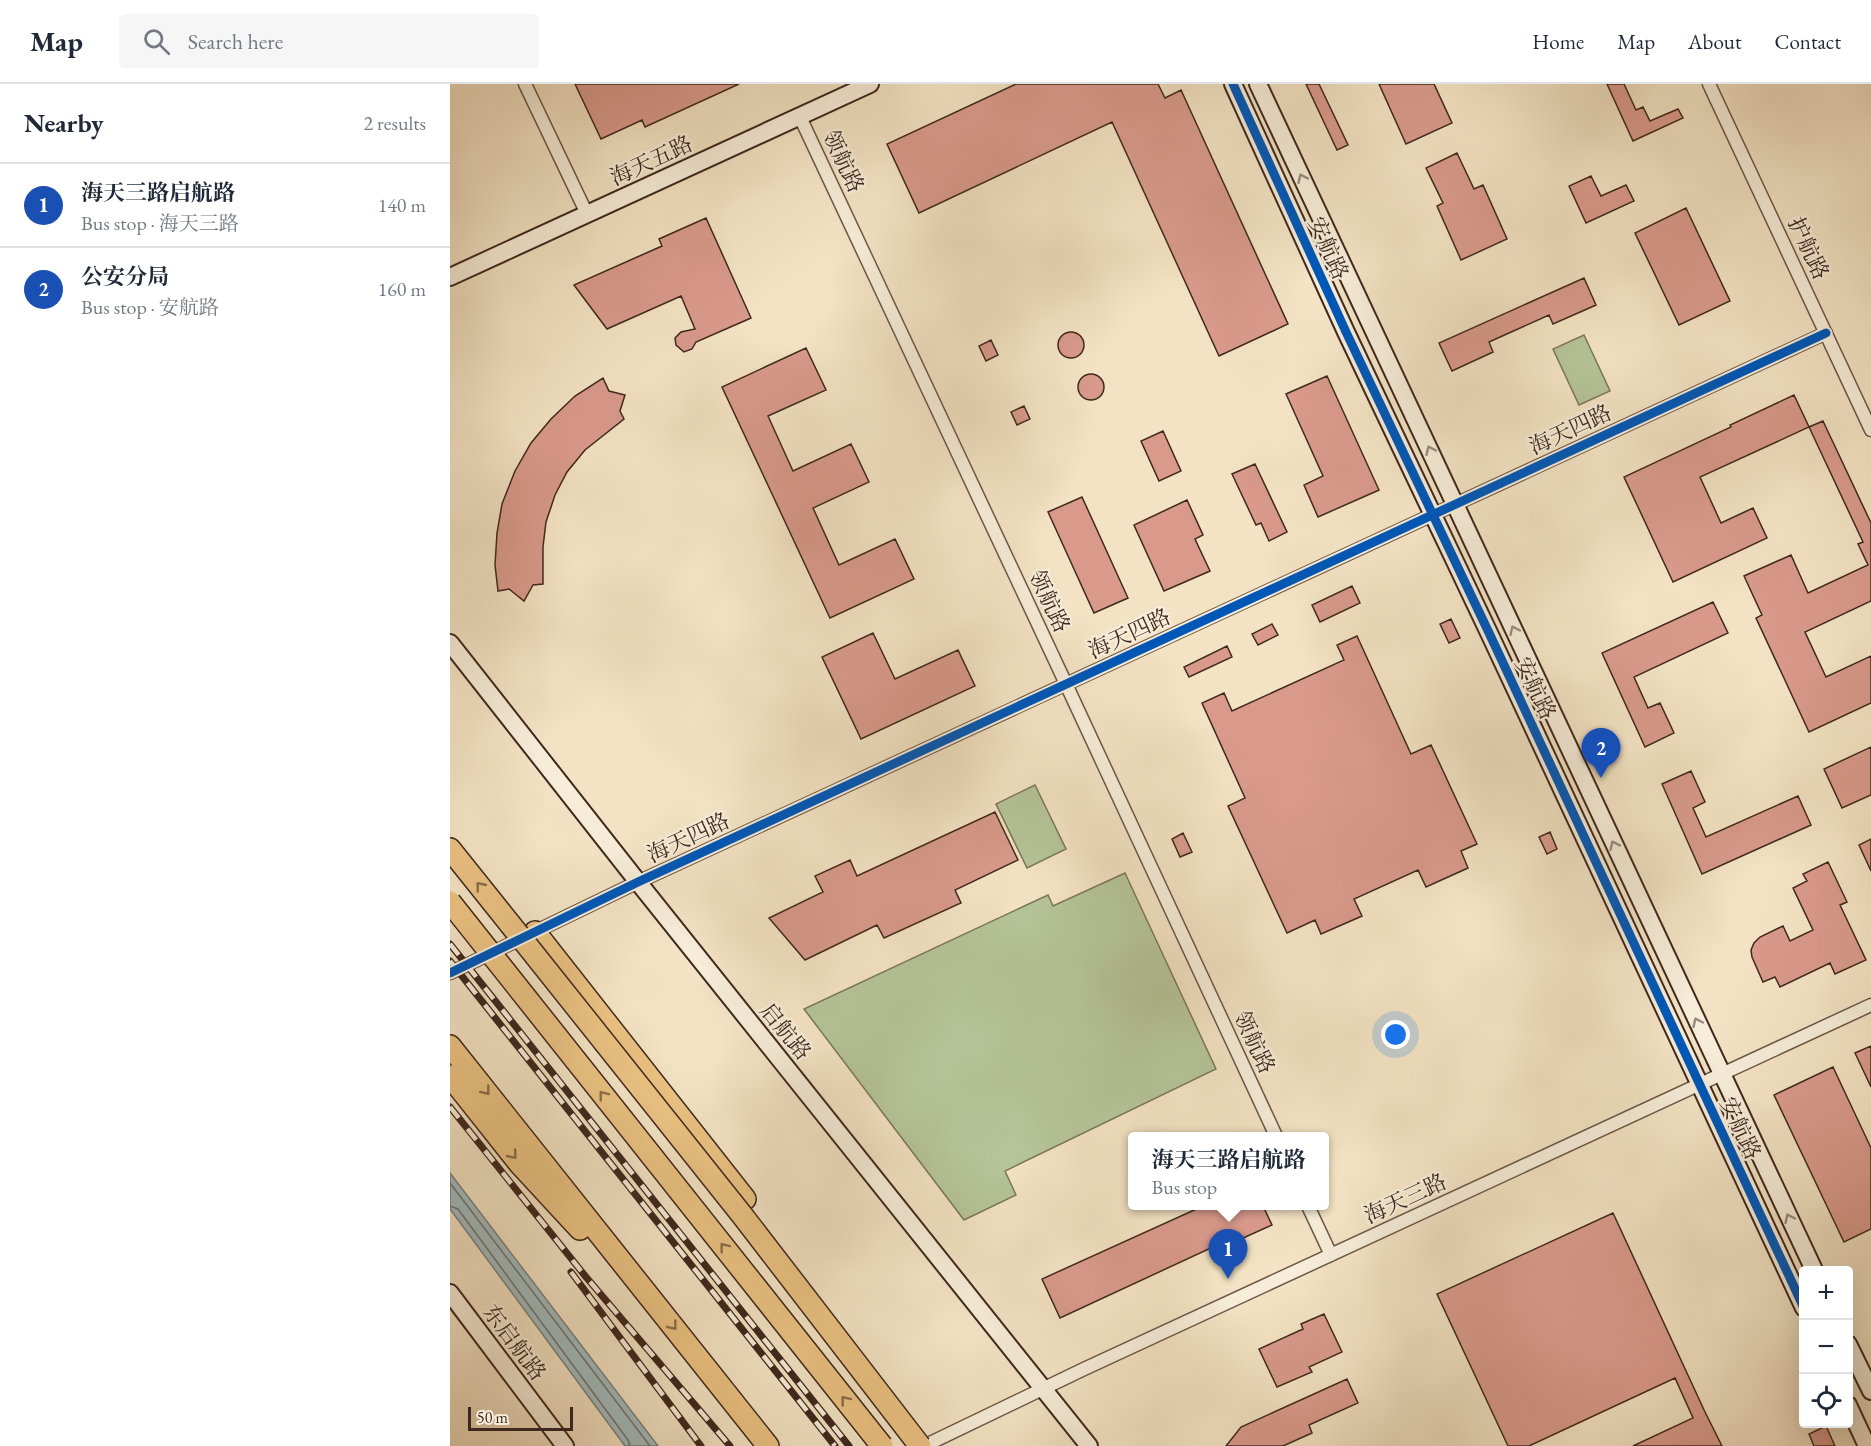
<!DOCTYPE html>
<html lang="en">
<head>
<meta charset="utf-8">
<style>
	body { margin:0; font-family:"EB Garamond","Noto Serif SC",serif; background:#f6f6f7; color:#1f2937 }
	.controls { position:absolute; right:18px; bottom:18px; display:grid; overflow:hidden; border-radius:6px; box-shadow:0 6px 24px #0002 }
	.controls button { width:54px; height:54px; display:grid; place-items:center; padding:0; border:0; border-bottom:2px solid #e0e1e3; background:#fff; color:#1f2937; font:30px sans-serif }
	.scale { position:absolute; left:18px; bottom:15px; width:105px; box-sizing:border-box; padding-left:6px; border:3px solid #3f281e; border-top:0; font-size:16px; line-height:21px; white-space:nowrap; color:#3f281e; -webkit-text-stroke:4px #f7edd9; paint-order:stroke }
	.you { position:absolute; left:946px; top:951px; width:21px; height:21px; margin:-15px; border:4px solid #fff; border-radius:50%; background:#1a73e8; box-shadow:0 0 0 9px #1a73e833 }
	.badge { display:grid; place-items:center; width:39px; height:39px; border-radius:50%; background:#d93025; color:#fff; font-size:20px; font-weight:700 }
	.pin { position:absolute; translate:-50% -50px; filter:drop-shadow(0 2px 3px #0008) }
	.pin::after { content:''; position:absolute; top:32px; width:21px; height:18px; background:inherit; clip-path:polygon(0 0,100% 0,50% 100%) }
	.popup { position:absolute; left:678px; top:1048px; width:201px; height:78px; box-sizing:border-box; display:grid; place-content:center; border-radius:6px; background:#fff; filter:drop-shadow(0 2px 4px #0005); font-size:20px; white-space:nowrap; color:#747a83 }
	.popup b { font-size:22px; color:#1f2937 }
	.popup::after { content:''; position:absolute; left:50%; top:100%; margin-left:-12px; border:12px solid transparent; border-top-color:#fff }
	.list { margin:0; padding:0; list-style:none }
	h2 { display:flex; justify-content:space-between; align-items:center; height:78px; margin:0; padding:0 24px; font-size:26px }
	h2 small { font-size:20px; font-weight:400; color:#747a83 }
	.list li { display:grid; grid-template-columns:39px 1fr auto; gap:18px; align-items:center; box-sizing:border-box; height:84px; padding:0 24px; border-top:2px solid #e0e1e3 }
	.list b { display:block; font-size:22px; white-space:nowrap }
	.list p { margin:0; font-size:20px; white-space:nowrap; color:#747a83 }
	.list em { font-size:20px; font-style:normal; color:#747a83 }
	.icon { flex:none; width:33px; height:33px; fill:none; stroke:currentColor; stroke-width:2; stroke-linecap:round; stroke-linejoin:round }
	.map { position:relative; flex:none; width:1421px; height:1362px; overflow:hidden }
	header { display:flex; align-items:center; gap:36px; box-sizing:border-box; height:84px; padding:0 30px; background:#fff; border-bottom:2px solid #e0e1e3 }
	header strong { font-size:28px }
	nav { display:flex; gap:33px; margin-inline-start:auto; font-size:21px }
	.search { width:420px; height:54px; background:#f6f6f7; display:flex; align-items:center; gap:15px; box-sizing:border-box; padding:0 21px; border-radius:6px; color:#747a83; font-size:22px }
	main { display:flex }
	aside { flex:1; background:#fff }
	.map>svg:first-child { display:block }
	.green { fill:#b5c599; stroke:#7a765c; stroke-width:1.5 }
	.water { fill:#a1bbbf; stroke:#7a807f; stroke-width:1.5 }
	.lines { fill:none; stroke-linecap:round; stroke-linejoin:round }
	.shore { stroke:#70726e; stroke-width:1.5 }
	.building { fill:#d99a8c; stroke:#3f281e; stroke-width:1.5 }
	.street-casing { stroke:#6c5748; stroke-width:15 }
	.secondary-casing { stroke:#3f281e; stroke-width:20 }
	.highway-casing { stroke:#3f281e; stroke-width:24 }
	.street { stroke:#f7edd9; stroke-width:12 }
	.secondary { stroke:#f7edd9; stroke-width:16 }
	.highway { stroke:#eac282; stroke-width:21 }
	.rail-casing { stroke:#3f281e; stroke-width:7 }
	.rail { stroke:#f7edd9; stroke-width:4.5; stroke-dasharray:14; stroke-linecap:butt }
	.highway-bridge-casing { stroke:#3f281e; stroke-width:24; stroke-linecap:butt }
	.highway-bridge { stroke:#eac282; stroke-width:21 }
	.cycleway-casing { stroke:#f7edd9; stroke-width:13 }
	.cycleway { stroke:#0057b8; stroke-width:9 }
	.oneway { stroke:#9b8a7c }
	.oneway2 { stroke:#8c6d4b }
	.labels { text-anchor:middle; stroke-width:4.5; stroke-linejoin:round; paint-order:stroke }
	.street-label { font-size:22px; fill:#3f281e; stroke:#f7edd9 }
</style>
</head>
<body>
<header>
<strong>Map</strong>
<div class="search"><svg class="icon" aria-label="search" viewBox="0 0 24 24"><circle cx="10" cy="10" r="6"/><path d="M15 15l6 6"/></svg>Search here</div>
<nav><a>Home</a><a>Map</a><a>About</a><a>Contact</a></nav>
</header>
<main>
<aside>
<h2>Nearby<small>2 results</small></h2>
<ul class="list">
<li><span class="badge" style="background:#1a4fb4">1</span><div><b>海天三路启航路</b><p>Bus stop · 海天三路</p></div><em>140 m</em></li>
<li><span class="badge" style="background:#1a4fb4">2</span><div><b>公安分局</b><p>Bus stop · 安航路</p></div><em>160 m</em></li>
</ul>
</aside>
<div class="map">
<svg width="1421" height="1362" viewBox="0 0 1421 1362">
	<rect width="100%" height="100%" fill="#f3e3c4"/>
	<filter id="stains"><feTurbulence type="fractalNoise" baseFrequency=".00333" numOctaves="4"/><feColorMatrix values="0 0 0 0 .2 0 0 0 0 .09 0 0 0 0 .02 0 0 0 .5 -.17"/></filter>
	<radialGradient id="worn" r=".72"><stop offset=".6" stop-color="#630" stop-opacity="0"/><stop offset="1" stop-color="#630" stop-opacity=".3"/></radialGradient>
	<path class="green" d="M1134,251L1160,307L1129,321L1103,265Z
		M585,701L616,765L577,784L546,720Z
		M675,789L766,985L555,1087L566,1111L514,1136L354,925L598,811L603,822Z"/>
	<path class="water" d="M0,1089L208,1362H175L0,1125Z"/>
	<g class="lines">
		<path class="shore" d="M0,1099L200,1362
			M0,1122L8,1125L178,1356L180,1362"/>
	</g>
	<path class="building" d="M125,0H289L195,43L192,36L151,55Z
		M566,0H708L715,14L731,6L838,240L769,272L662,38L469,129L437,60Z
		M856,0H869L898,61L887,66Z
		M929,0H984L1002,39L956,60Z
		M1157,0H1174L1186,26L1193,23L1200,37L1228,25L1233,34L1183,57Z
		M1007,69L1024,105L1033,101L1057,155L1011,176L987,122L993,119L976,84Z
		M1141,92L1151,112L1176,101L1184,117L1136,139L1119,102Z
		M1236,124L1280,217L1229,241L1185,149Z
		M256,134L301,234L246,258L242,265L234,268L226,261L225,254L231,248L245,245L231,212L157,245L124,201L212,162L209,155Z
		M1134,194L1146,221L1103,240L1099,231L1039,258L1043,268L1002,287L989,259Z
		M608 261a13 13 0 1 1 26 0a13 13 0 1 1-26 0Z
		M541,256L548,271L536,277L529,262Z
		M356,264L376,306L318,332L343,387L401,360L419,398L363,424L389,481L445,455L464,495L380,534L272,303Z
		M628 303a13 13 0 1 1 26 0a13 13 0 1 1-26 0Z
		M877,292L929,406L868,433L854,401L873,392L836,310Z
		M153,294L159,307L175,311L170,327L174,335L135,366L117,388L105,411L96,438L93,463V500L83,501L74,517L59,505L48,507L45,481L47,449L52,420L65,387L81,359L101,335L125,312Z
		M1344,311L1359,343L1250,393L1271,439L1303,424L1317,454L1223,498L1174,393L1281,343L1280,341Z
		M574,322L580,335L567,341L561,328Z
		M1373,337L1421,439V517L1355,548L1376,593L1421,572V619L1359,648L1306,534L1312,531L1294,492L1341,471L1358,509L1418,481L1408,460L1413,458L1359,343Z
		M713,347L731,387L709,397L691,357Z
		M805,380L837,448L819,457L811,439L806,441L782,390Z
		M632,413L678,514L644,529L598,428Z
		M737,416L753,451L745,455L760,487L714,507L684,441Z
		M902,502L910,519L870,538L862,521Z
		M1263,518L1278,549L1184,593L1198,624L1210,619L1224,649L1195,663L1152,569Z
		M1001,535L1010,554L999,559L990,540Z
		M822,540L828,551L808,561L802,550Z
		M423,549L445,595L508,566L525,602L411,655L372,573Z
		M907,552L961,670L981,661L1027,760L1011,767L1018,784L976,803L968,786L904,815L912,832L871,850L865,836L837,849L778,722L795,714L752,619L774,609L782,627L894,576L887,561Z
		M777,562L782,573L739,593L734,583Z
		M1421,663V711L1392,724L1374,685Z
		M1241,687L1255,718L1243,724L1256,753L1348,712L1361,741L1252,790L1212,700Z
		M545,728L568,776L505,806L511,819L434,854L427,841L355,876L319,834L373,808L365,792L400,776L407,792Z
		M1100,748L1107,765L1097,770L1089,753Z
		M733,749L742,768L730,773L722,755Z
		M1421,755V787L1409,761Z
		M1378,778L1397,818L1390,821L1416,876L1385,890L1380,879L1330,903L1325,893L1313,898L1302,873L1301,866L1304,859L1310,853L1333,842L1340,857L1363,846L1343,804L1357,797L1353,790Z
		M1421,962V1003L1405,969Z
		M1383,983L1421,1064V1145L1394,1158L1324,1011Z
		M753,1122H813L822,1141L780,1160L778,1156L610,1234L592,1195Z
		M1163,1129L1255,1328L1272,1362H1183L1243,1334L1225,1294L1079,1362H1058L987,1210Z
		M874,1230L892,1268L859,1283L862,1288L827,1303L809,1265L853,1245L851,1240Z
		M897,1295L908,1319L859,1341L862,1349L833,1362H776L791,1343Z
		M1376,1342L1385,1362H1364L1359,1350Z"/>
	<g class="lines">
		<g class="street-casing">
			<path id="street" d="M75,0L137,130
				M1259,0L1421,346
				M350,33L616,600L826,1052
				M0,889L188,798L1376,249
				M858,1122L881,1171
				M474,1362L634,1285L1421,921"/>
		</g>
		<g class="secondary-casing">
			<path id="secondary" d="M783,0L896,248L1040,551L1354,1224
				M808,0L1364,1186
				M0,193L420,0
				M0,559L188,798L639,1362
				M0,1209L115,1362
				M1398,1260L1421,1307
				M1398,1321L1417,1362"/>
		</g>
		<g class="highway-casing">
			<path id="highway" d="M0,765L60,840
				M85,848L295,1115
				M0,962L318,1362
				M0,992L69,1079L130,1145"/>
		</g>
		<use href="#street" class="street"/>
		<use href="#secondary" class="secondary"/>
		<use href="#highway" class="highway"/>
		<g class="rail-casing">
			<path id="rail" d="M0,860L399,1362
				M0,877L385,1362
				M0,1023L136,1193L280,1362
				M121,1188L251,1362"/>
		</g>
		<use href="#rail" class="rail"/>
		<g class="highway-bridge-casing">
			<path id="highway-bridge" d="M0,818L432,1362
				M60,840L292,1131L470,1362"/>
		</g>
		<use href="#highway-bridge" class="highway-bridge"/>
		<g class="cycleway-casing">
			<path id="cycleway" d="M783,0L896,248L1040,551L1354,1224
				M0,889L188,798L1376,249"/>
		</g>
		<use href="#cycleway" class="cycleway"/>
	</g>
	<defs><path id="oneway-chevron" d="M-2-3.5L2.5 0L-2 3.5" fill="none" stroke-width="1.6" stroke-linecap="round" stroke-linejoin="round" transform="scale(1.5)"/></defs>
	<g class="oneway">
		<use href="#oneway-chevron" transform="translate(852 94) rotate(-115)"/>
		<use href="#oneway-chevron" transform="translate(980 366) rotate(-115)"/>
		<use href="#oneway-chevron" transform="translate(1064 546) rotate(-115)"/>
		<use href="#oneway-chevron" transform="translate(1164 761) rotate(-115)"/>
		<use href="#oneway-chevron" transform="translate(1247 938) rotate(-115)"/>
		<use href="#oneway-chevron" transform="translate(1339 1134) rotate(-115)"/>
	</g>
	<g class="oneway2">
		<use href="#oneway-chevron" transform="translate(30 802) rotate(-129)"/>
		<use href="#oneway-chevron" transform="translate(36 1007) rotate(52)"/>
		<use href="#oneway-chevron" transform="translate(153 1011) rotate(-128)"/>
		<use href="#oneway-chevron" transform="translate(63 1071) rotate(51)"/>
		<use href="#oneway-chevron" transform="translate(274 1163) rotate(-128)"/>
		<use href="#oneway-chevron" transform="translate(223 1242) rotate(52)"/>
		<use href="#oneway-chevron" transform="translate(395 1316) rotate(-128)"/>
	</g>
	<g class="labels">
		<g class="street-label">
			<text transform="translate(201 76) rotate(-25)" y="8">海天五路</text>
			<text transform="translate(394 77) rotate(65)" y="8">领航路</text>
			<text transform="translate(879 164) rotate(66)" y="8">安航路</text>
			<text transform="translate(1359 164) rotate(65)" y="8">护航路</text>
			<text transform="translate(1120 345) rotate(-25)" y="8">海天四路</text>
			<text transform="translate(600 517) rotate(65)" y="8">领航路</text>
			<text transform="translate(679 549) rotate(-25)" y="8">海天四路</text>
			<text transform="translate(1086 604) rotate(65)" y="8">安航路</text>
			<text transform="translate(238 753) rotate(-25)" y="8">海天四路</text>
			<text transform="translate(336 947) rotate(51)" y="8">启航路</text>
			<text transform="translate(805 958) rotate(65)" y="8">领航路</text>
			<text transform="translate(1291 1044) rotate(65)" y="8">安航路</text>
			<text transform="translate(955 1114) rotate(-25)" y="8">海天三路</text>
			<text transform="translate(65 1258) rotate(53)" y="8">东启航路</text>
		</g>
	</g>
	<rect width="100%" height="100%" filter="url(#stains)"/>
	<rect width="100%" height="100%" fill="url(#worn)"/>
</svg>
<div class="controls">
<button>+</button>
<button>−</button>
<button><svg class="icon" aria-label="locate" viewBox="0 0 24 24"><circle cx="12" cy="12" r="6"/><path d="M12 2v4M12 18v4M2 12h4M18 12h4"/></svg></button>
</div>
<div class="scale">50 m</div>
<div class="you"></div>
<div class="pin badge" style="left:778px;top:1195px;background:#1a4fb4">1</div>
<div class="popup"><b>海天三路启航路</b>Bus stop</div>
<div class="pin badge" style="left:1151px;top:694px;background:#1a4fb4">2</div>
</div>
</main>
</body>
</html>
